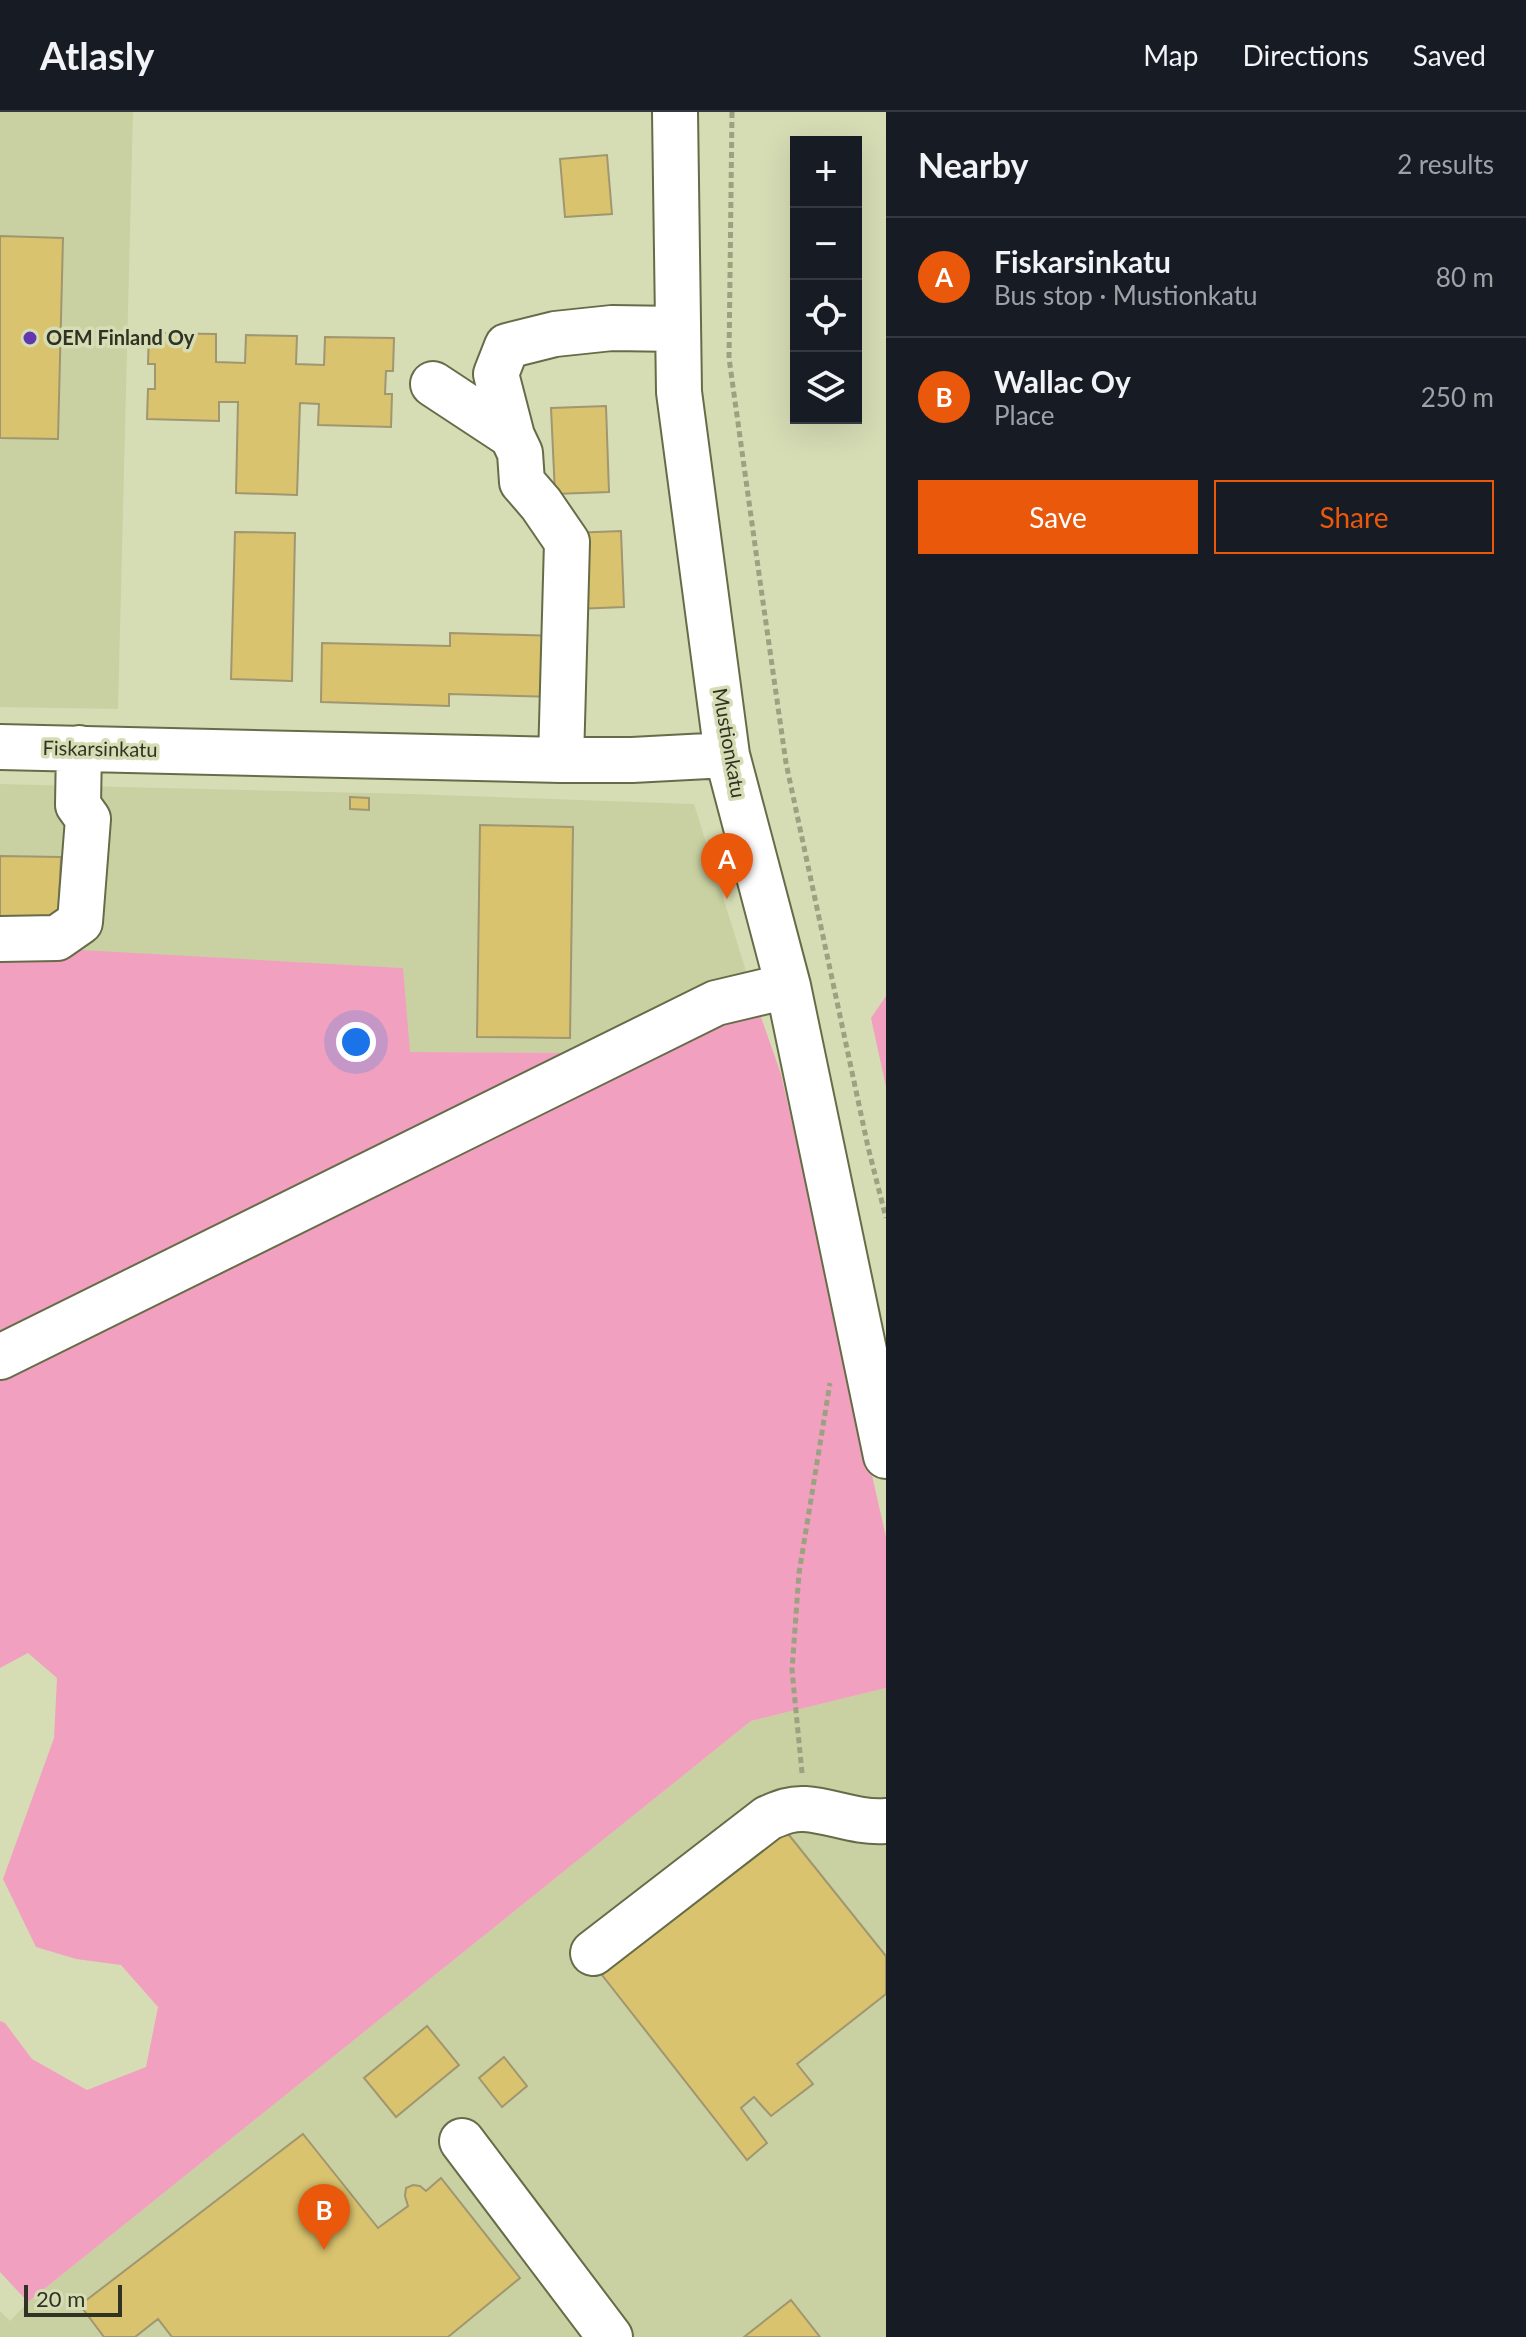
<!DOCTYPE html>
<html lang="en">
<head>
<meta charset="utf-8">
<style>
	body { margin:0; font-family:Lato,sans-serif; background:#20242c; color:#f1f3f6 }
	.controls { position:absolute; right:24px; top:24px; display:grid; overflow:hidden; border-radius:0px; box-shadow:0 8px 32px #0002 }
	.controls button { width:72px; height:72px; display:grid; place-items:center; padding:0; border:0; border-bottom:2px solid #363941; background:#171b24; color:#f1f3f6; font:40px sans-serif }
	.scale { position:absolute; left:24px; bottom:20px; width:98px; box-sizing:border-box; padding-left:8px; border:4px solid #303323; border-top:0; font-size:22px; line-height:28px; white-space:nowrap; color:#303323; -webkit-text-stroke:6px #d6ddb5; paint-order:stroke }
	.you { position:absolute; left:356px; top:930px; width:28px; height:28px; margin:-20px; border:6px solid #fff; border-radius:50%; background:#1a73e8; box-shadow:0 0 0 12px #1a73e833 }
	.badge { display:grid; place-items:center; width:52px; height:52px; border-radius:50%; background:#ea580c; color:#fff; font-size:26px; font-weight:700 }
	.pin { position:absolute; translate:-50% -66px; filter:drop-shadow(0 2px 4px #0008) }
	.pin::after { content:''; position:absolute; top:42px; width:28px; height:24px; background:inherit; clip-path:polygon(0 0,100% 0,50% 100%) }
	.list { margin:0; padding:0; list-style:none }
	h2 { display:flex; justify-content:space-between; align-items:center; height:104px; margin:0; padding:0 32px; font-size:34px }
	h2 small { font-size:26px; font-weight:400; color:#9ea1a6 }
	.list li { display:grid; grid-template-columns:52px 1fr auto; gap:24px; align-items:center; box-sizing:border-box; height:120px; padding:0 32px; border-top:2px solid #363941 }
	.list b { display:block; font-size:30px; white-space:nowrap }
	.list p { margin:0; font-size:26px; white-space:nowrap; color:#9ea1a6 }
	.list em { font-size:26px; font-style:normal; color:#9ea1a6 }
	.actions { display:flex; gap:16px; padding:24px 32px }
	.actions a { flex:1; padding:18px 0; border:2px solid #ea580c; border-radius:0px; text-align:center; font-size:28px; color:#ea580c }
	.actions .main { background:#ea580c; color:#fff }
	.icon { flex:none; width:44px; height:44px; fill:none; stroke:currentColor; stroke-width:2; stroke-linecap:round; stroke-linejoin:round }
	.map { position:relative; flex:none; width:886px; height:2225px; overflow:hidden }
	header { display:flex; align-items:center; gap:48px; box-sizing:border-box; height:112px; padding:0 40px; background:#171b24; border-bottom:2px solid #363941 }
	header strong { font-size:38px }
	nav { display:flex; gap:44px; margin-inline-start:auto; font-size:28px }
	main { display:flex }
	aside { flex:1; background:#171b24 }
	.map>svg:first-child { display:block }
	.built { fill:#c9d1a2 }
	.green { fill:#f1a1bf }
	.building { fill:#d9c36e; stroke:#a09670; stroke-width:2 }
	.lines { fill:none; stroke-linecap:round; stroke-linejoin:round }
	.minor-casing { stroke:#666c48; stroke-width:48 }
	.path { stroke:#9ca182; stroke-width:5; stroke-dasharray:6 4; stroke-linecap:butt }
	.minor { stroke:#fff; stroke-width:44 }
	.poi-dot { fill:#6337af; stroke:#d6ddb5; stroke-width:3 }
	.labels { text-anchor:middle; stroke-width:7; stroke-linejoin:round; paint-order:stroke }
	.poi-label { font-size:20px; font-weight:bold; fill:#303323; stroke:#d6ddb5; text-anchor:start }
	.street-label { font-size:20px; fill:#303323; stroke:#d6ddb5 }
</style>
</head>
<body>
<header>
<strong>Atlasly</strong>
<nav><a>Map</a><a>Directions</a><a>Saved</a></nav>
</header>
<main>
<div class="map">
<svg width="886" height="2225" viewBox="0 0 886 2225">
	<rect width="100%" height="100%" fill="#d6ddb5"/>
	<path class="built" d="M0,0H133L118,597L0,595Z
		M0,672L411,682L694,692L756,891L573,941L409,940L402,856L0,845Z
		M886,1576V2225H0V2199L10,2209L28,2190L751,1609Z"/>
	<path class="green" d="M62,837L403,856L410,940L573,941L756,891L781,962L886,1425V1576L751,1609L28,2190L0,2160V1909L5,1911L32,1947L87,1978L146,1955L158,1895L121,1853L76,1847L36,1835L3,1767L54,1626L57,1566L28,1541L0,1556V845Z
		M886,884V975L871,906Z"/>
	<path class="building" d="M607,43L612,102L565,105L560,47Z
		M0,124L63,126L58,327L0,326Z
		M149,221L216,222V250L245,251L246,223L297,224L296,252L324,253L325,225L394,226L393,259H386L385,282H392L391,315L318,313L319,292L300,291L297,383L236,381L238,290H219V309L147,307L148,277H155V252H148Z
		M606,294L609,380L555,382L551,296Z
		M621,419L624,495L575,497L571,421Z
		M235,420L295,421L292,569L231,567Z
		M450,521L559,524L557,585L449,582V594L321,590L322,531L450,534Z
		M350,685L369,686V698L350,697Z
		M480,713L573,715L570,926L477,925Z
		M0,744L61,745L58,811L0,809Z
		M785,1718L886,1844V1882L797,1952L813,1972L771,2004L754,1985L741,1996L767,2031L747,2048L602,1863Z
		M427,1914L459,1953L396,2005L364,1966Z
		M504,1945L527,1974L502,1995L479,1966Z
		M303,2022L378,2116L408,2094L405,2084L406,2076L413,2073L420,2074L426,2079L441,2066L520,2166L448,2225H172L158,2207L135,2225H104L80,2193Z
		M791,2188L820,2225H744Z"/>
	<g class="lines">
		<g class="minor-casing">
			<path id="minor" d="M675,0L679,280L727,643L788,874L886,1344
				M433,272L512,324L520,341L522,370L541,392L567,430L561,648
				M512,324L496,262L507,234L555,222L612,216L678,217
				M0,635L561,648H632L727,643
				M0,827L57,826L80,810L88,707L78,693L79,636
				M0,1245L716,891L788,874
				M593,1841L768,1706C780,1701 791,1696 805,1697C833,1699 855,1711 886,1709
				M462,2029L610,2225"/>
		</g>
		<path class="path" d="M732,0L729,246L760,469L786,651L868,1035L886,1106
			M802,1661L792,1558L799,1461L830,1271"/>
		<use href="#minor" class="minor"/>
	</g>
	<circle class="poi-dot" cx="30" cy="226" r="8"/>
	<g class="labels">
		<g class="poi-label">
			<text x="46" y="233">OEM Finland Oy</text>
		</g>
		<g class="street-label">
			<text transform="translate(729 631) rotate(80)" y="7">Mustionkatu</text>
			<text transform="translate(100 637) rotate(1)" y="7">Fiskarsinkatu</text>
		</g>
	</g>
</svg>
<div class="controls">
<button>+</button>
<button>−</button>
<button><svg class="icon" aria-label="locate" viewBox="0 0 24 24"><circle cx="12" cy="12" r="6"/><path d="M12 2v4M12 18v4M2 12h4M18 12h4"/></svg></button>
<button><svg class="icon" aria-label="layers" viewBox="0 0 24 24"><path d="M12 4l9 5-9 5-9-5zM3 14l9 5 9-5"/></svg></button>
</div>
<div class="scale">20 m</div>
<div class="you"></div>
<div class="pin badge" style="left:727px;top:787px">A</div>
<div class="pin badge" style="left:324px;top:2138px">B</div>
</div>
<aside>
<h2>Nearby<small>2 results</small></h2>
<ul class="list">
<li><span class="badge">A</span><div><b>Fiskarsinkatu</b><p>Bus stop · Mustionkatu</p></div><em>80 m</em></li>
<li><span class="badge">B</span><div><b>Wallac Oy</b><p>Place</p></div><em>250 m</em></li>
</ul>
<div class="actions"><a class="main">Save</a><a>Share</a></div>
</aside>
</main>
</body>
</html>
